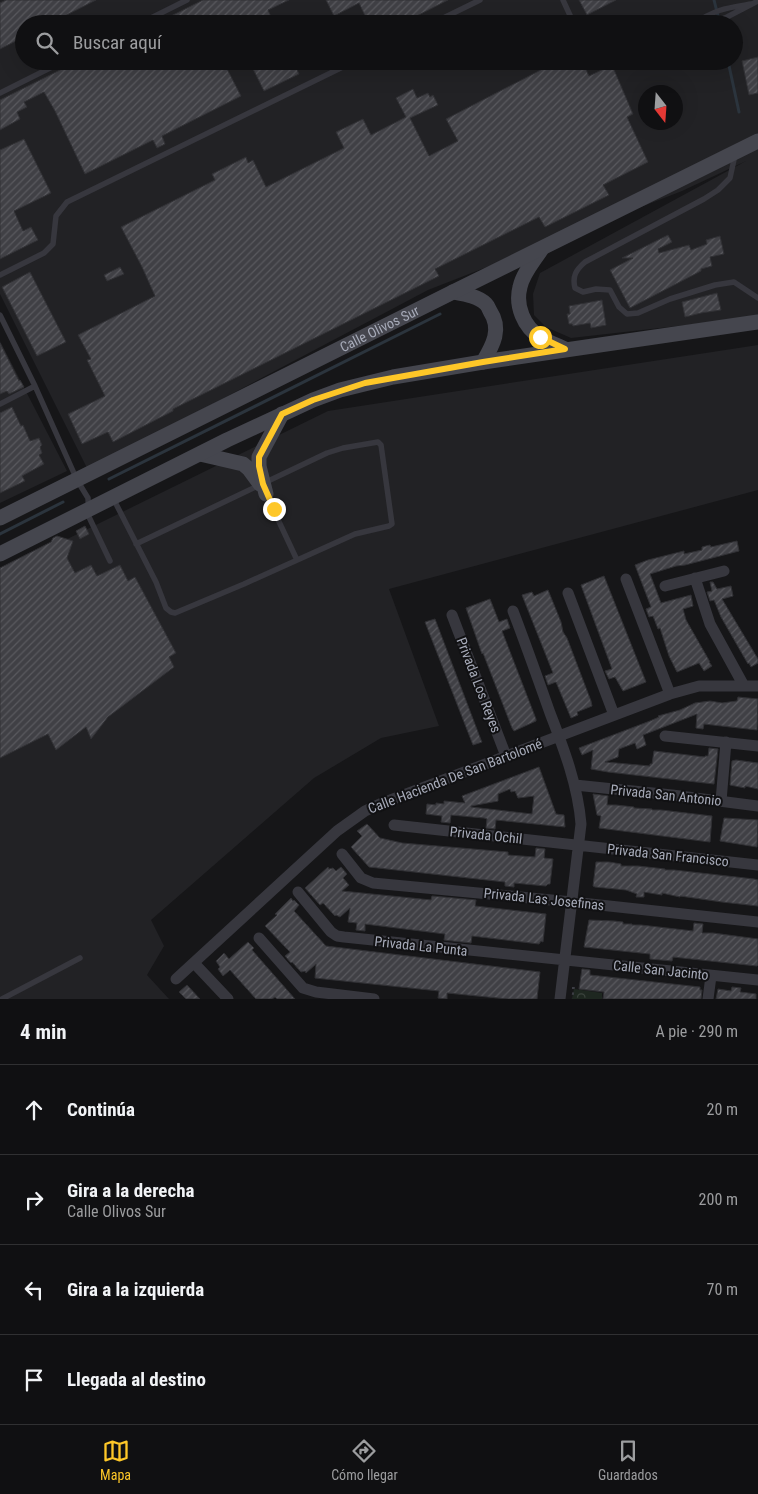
<!DOCTYPE html>
<html lang="es">
<head>
<meta charset="utf-8">
<style>
	body { margin:0; font-family:"Roboto Condensed",sans-serif; background:#19191b; color:#f1f3f6 }
	.compass { position:absolute; left:638px; top:85px; width:45px; height:45px; border-radius:50%; background:#101012; box-shadow:0 5px 20px #0002; rotate:163deg }
	.stop { position:absolute; width:15px; height:15px; margin:-11px; border:4px solid #fec728; border-radius:50%; background:#fff }
	.stop.end { background:#fec728; border-color:#fff; box-shadow:0 1px 5px #0008 }
	.list { margin:0; padding:0; list-style:none }
	h2 { display:flex; justify-content:space-between; align-items:center; height:65px; margin:0; padding:0 20px; font-size:21px }
	h2 small { font-size:16px; font-weight:400; color:#9c9d9f }
	.list li { display:grid; grid-template-columns:32px 1fr auto; gap:15px; align-items:center; box-sizing:border-box; height:90px; padding:0 20px; border-top:1px solid #303032 }
	.list b { display:block; font-size:19px; white-space:nowrap }
	.list p { margin:0; font-size:16px; white-space:nowrap; color:#9c9d9f }
	.list em { font-size:16px; font-style:normal; color:#9c9d9f }
	.icon { flex:none; width:28px; height:28px; fill:none; stroke:currentColor; stroke-width:2; stroke-linecap:round; stroke-linejoin:round }
	.map { position:relative; flex:none; width:758px; height:999px; overflow:hidden }
	.search { position:absolute; background:#101012; box-shadow:0 5px 20px #0002; left:15px; right:15px; top:15px; height:55px; display:flex; align-items:center; gap:12px; box-sizing:border-box; padding:0 18px; border-radius:28px; color:#9c9d9f; font-size:19px }
	.sheet { height:425px; background:#101012 }
	nav { display:flex; justify-content:space-around; align-items:center; box-sizing:border-box; height:70px; border-top:1px solid #303032; background:#101012; font-size:14px; color:#9c9d9f }
	nav a { display:grid; justify-items:center; gap:2px }
	nav .on { color:#fec728 }
	.map>svg:first-child { display:block }
	.built { fill:#222225; fill-rule:evenodd }
	.park { fill:url(#park-crowns) }
	.lines { fill:none; stroke-linecap:round; stroke-linejoin:round }
	.stream { stroke:#2b343d; stroke-width:3 }
	.building { fill:url(#building-hatch); stroke:#303034; fill-rule:evenodd }
	.path { stroke:#3d3e45; stroke-width:2; stroke-dasharray:2.5 4; stroke-linecap:butt }
	.service { stroke:#37373e; stroke-width:5.5 }
	.minor { stroke:#37373e; stroke-width:11 }
	.secondary { stroke:#45464e; stroke-width:15 }
	.route { stroke:#fec728; stroke-width:6 }
	.labels { text-anchor:middle; stroke-width:4; stroke-linejoin:round; paint-order:stroke }
	.street-label { font-size:14px; fill:#a7abb9; stroke:#111113 }
</style>
</head>
<body>
<div class="map">
<svg width="758" height="999" viewBox="0 0 758 999">
	<defs>
		<pattern id="park-crowns" width="20" height="18" patternUnits="userSpaceOnUse" patternTransform="scale(1.25)"><rect width="20" height="18" fill="#1e2720"/><path d="M2 6a3 3 0 1 1 6 0M12 15a3 3 0 1 1 6 0" fill="none" stroke="#3c443e"/></pattern>
		<pattern id="building-hatch" width="6" height="6" patternUnits="userSpaceOnUse" patternTransform="scale(1.25)"><rect width="6" height="6" fill="#404045"/><path d="M-1 1l2-2M0 6l6-6M5 7l2-2" fill="none" stroke="#59595e"/></pattern>
	</defs>
	<rect width="100%" height="100%" fill="#161618"/>
	<path class="built" d="M0,0H758V317L571,338L546,327L534,315L533,294L540,273L746,161L682,191L428,290L88,470L0,294ZM24,24H734V61H24ZM646,92H676V122H646Z
		M0,341L67,471L0,503Z
		M758,345V490L389,589L439,726L381,738L314,778L151,920L164,946L147,975L169,999H0V572L328,411Z"/>
	<path class="park" d="M574,989L602,993V999H572Z"/>
	<g class="lines">
		<path class="stream" d="M714,0L720,24
			M728,61L739,112
			M109,479L440,314
			M0,534L63,502"/>
	</g>
	<path class="building" d="M6,0H96L49,24H24V37L0,49V3Z
		M203,0H289L268,10L274,24H155Z
		M326,0H448L401,24H369L359,3L334,16Z
		M579,0H616L587,15Z
		M758,57V93L749,95L742,61Z
		M78,61H209L213,68L224,63L241,96L162,136L165,144L157,148L153,140L85,174L55,111L44,92L24,102L27,107L17,112L20,119L0,130V100Z
		M249,61H293L299,74L264,91Z
		M558,61H582L589,76L612,65L633,114L627,117L648,162L603,185L609,195L545,227L539,217L435,269L439,276L173,409V411L113,442L108,432L82,444L68,414L105,396L87,360L91,359L78,335L155,296L142,267L121,227L215,180L212,174L246,157L248,163L253,160L266,187L344,148L336,132L363,119L371,135L406,117L396,98L413,89L417,98L428,93L430,97L433,95L438,105L410,118L429,156L458,141L446,119Z
		M24,139L51,193L14,211L23,231L31,227L38,240L0,259V150Z
		M668,235L672,242L658,249L659,253L689,245L691,250L707,244L706,240L720,236L724,254L710,257L712,266L701,269V271L630,308L610,270L633,258H622Z
		M120,267L124,274L107,281L104,275Z
		M30,272L66,342L37,356L2,287Z
		M717,293L721,310L701,313L685,317L682,302Z
		M602,300L606,325L591,328L590,323L573,326L572,324H569L567,314H570L569,306Z
		M0,343L19,381L20,380L24,387L9,394L7,391L0,394Z
		M12,407L21,426L23,425L30,441L39,438L42,445L40,447L42,453L39,455L44,464L22,476L25,481L0,493V413Z
		M85,526L89,534L80,539L76,531Z
		M57,536L73,541L67,558L75,573L91,565L97,576L120,565L128,581L135,577L176,653L169,657L174,667L108,717L91,739L86,727L56,750L48,734L0,758V568L51,542L53,538Z
		M737,541L739,551L685,565L676,566L650,574L661,603L691,595L693,606L683,609L686,620L710,662H709L712,666L704,671L699,663L677,672L669,656L660,628L658,629L653,616L649,617L646,609L651,607L635,565L648,560L684,551V554L702,550V547L710,545L711,547Z
		M604,576L646,682L623,691L615,677L609,679L605,671L612,669L581,585Z
		M710,582H713L717,589L731,586L733,596L722,599L758,659V663L751,667L749,663L748,664L721,617L714,600L710,601L707,592L712,591Z
		M548,590L561,622L563,632L567,638L591,701L592,706L577,712L578,715L571,718L556,682L548,685L545,676L553,673L522,595L532,592L534,596Z
		M490,599L499,622L507,619L510,628L502,631L536,719V721L514,731L512,728L483,653L482,654L466,608Z
		M435,619L481,740L482,742L473,745L425,622Z
		M738,697L758,699L757,730L704,724L703,729L696,728L697,714L643,735L646,745L637,749L635,743L619,749L618,757L605,762L650,766V764H652L654,751L705,757V756H708L709,748L718,749L714,784L608,772L591,769L593,750L582,755L579,748L650,721L659,717L658,716L680,710L695,703L710,701L722,703L737,701Z
		M736,760L758,763V789L745,786V788L730,785L732,761Z
		M539,767L556,814L564,815L565,827L496,820L495,829L486,828L487,819L484,818L451,815L450,823L441,822L442,816L426,814L427,804L436,805V803L444,804V801L465,803L462,796ZM510,789L511,792L515,791L518,798L534,796L532,814L471,807V806L498,801V794Z
		M593,794L608,796L607,805H616L634,807V808L652,809V810H661L712,816L710,842L599,828L601,816L597,815Z
		M724,818L758,820L757,847L720,841Z
		M367,824L380,838L402,843L508,852V855L535,857L536,848L545,849L544,858L553,859L550,884H548L546,886L514,883V887L505,886V882L369,867L351,847L362,836L357,831Z
		M596,862H609L621,864V866H638L665,869V870H674L754,879L758,880V906L722,902L680,896V897L662,893V895L644,892V897H636L637,894L626,890L595,887L593,886Z
		M328,867L329,869L333,868L336,871L341,867L347,874L343,878L349,885L342,891L431,900L432,896L476,900L475,906L484,907L546,914L543,942L541,941L539,944L472,936L471,943L444,940L445,934L365,924V931L356,930L357,923L348,922L350,908L340,917L336,915L335,916L323,903L320,905L305,888Z
		M291,898L293,901L294,900L299,905L294,911L326,946L540,972L537,999H508L447,993V999L438,998L439,991L315,978L316,964L306,973L305,971L301,972L292,962L291,963L285,956L290,952L265,926L277,915L275,914Z
		M589,920L614,921L623,922V924H632V925H641L693,931L694,923L703,924L702,933H713L758,939V965L757,966L673,957L672,961L650,959V954L584,947Z
		M248,942L254,948L252,950L295,999H277L275,997L272,999H256L230,970L223,976L218,969L220,967L216,961L224,953L229,959Z
		M582,969L590,970V975L700,987V990H702L701,999H603L604,992L579,989Z
		M187,985L200,999H186L179,992Z
		M732,987L741,988L740,992L756,994V999H716L718,989L731,991Z"/>
	<g class="lines">
		<path class="path" d="M572,988H574L572,999"/>
		<path class="service" d="M563,0L574,24
			M139,24L187,0
			M431,24L480,0
			M694,24C715,9 727,8 751,4
			M709,24L727,17L758,1
			M600,61H602
			M0,93L64,61
			M735,155L730,178L718,190L704,199L585,262C576,270 572,276 575,288L583,292L596,289L610,290L619,307L627,314L638,313L670,299L715,285L734,282L758,298
			M0,275L44,253L53,244L56,216L67,202L355,61
			M0,315L35,386L77,480L88,498L89,517L110,561
			M0,404L35,386
			M266,494L297,560
			M113,498L156,582L166,608L171,612L175,613L244,584L355,534L389,526L392,524L381,445L378,442L343,448L327,453L136,544
			M2,999L80,958"/>
		<path class="minor" d="M695,578L710,624L744,686
			M626,579L670,694
			M665,586L724,571
			M568,593L614,715
			M513,611C526,645 538,679 550,713C564,749 578,786 581,824L560,999
			M452,615L506,756
			M665,736L758,746
			M575,785L672,795L758,806
			M721,801L726,742
			M394,825L758,865
			M342,854L361,878L373,883L572,902L758,922
			M298,892L331,932L337,936L344,937L758,980
			M259,938L303,988L316,992L374,999
			M194,963L228,999
			M176,979L337,831L365,811L380,804L670,694L699,686H758
			M708,999L711,976"/>
		<g class="secondary">
			<path d="M541,250C534,261 523,273 520,287C515,306 524,327 540,337C548,342 557,345 565,349"/>
			<path d="M453,292C464,294 478,296 486,304C488,306 489,309 490,311C502,329 493,345 483,362"/>
			<path d="M200,454L243,464L249,469L260,484"/>
			<path d="M266,494L259,466V457L282,414"/>
			<path id="s1" d="M0,518L453,292L758,141"/>
			<path d="M0,554L227,440L313,400L340,390L393,377L483,362L758,322"/>
		</g>
	</g>
	<g class="lines">
		<path class="route" d="M274,509L263,484L259,466V457L282,414L313,400L365,383L483,362L565,349L540,337"/>
	</g>
	<g class="labels">
		<g class="street-label">
			<text dy="5" stroke="none"><textPath href="#s1" startOffset="424">Calle Olivos Sur</textPath></text>
			<text transform="translate(479 685) rotate(69)" y="5">Privada Los Reyes</text>
			<text transform="translate(455 776) rotate(-21)" y="5">Calle Hacienda De San Bartolomé</text>
			<text transform="translate(666 795) rotate(6)" y="5">Privada San Antonio</text>
			<text transform="translate(486 835) rotate(6)" y="5">Privada Ochil</text>
			<text transform="translate(668 855) rotate(6)" y="5">Privada San Francisco</text>
			<text transform="translate(544 899) rotate(6)" y="5">Privada Las Josefinas</text>
			<text transform="translate(421 946) rotate(6)" y="5">Privada La Punta</text>
			<text transform="translate(661 970) rotate(6)" y="5">Calle San Jacinto</text>
		</g>
	</g>
</svg>
<svg class="compass" viewBox="-18 -18 36 36"><path d="M0-13l5 13h-10z" fill="#e53935"/><path d="M0 13l5-13h-10z" fill="#9c9d9f"/></svg>
<div class="stop" style="left:540px;top:337px"></div>
<div class="stop end" style="left:274px;top:509px"></div>
<div class="search"><svg class="icon" aria-label="search" viewBox="0 0 24 24"><circle cx="10" cy="10" r="6"/><path d="M15 15l6 6"/></svg>Buscar aquí</div>
</div>
<section class="sheet">
<h2>4 min<small>A pie · 290 m</small></h2>
<ul class="list">
<li><svg class="icon" aria-label="ahead" viewBox="0 0 24 24"><path d="M12 20V5M6 11l6-6 6 6"/></svg><div><b>Continúa</b></div><em>20 m</em></li>
<li><svg class="icon" aria-label="right" viewBox="0 0 24 24"><path d="M7 20v-9h11M14 6l5 5-5 5"/></svg><div><b>Gira a la derecha</b><p>Calle Olivos Sur</p></div><em>200 m</em></li>
<li><svg class="icon" aria-label="left" viewBox="0 0 24 24"><path d="M17 20v-9H6M10 6l-5 5 5 5"/></svg><div><b>Gira a la izquierda</b></div><em>70 m</em></li>
<li><svg class="icon" aria-label="arrive" viewBox="0 0 24 24"><path d="M6 21V4h12l-3 4 3 4H6"/></svg><div><b>Llegada al destino</b></div></li>
</ul>
</section>
<nav>
<a class="on"><svg class="icon" aria-label="map" viewBox="0 0 24 24"><path d="M3 6l6-2 6 2 6-2v14l-6 2-6-2-6 2zM9 4v14M15 6v14"/></svg>Mapa</a>
<a><svg class="icon" aria-label="directions" viewBox="0 0 24 24"><path d="M12 3l9 9-9 9-9-9zM9 14v-3h6M13 9l2 2-2 2"/></svg>Cómo llegar</a>
<a><svg class="icon" aria-label="saved" viewBox="0 0 24 24"><path d="M7 4h10v16l-5-4-5 4z"/></svg>Guardados</a>
</nav>
</body>
</html>
